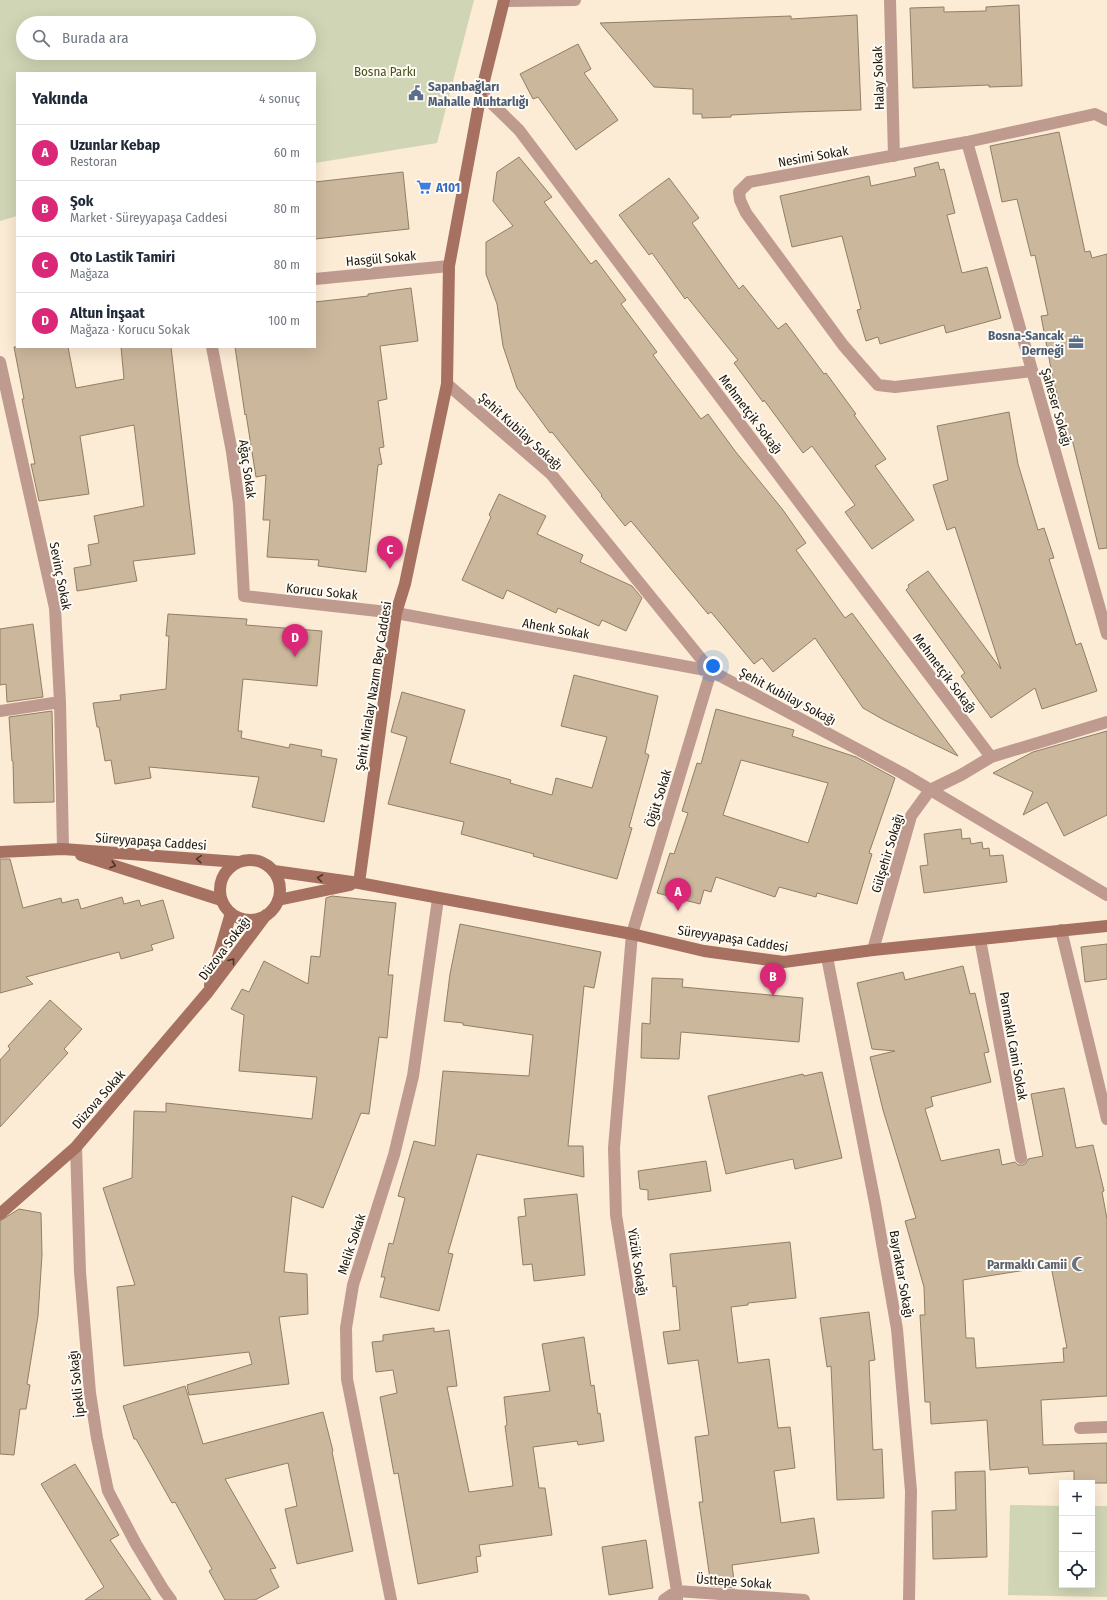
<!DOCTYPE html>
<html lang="tr">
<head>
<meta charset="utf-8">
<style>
	body { margin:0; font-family:"Fira Sans Condensed",sans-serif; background:#f2f2f3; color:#1f2937 }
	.controls { position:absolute; right:12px; bottom:12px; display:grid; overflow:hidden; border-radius:0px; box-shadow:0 4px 16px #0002 }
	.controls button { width:36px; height:36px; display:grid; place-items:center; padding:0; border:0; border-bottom:1px solid #e0e1e3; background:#fff; color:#1f2937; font:20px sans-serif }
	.you { position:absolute; left:713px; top:666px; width:14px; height:14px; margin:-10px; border:3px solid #fff; border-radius:50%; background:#1a73e8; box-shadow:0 0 0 6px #1a73e833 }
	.badge { display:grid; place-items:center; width:26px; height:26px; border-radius:50%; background:#db2777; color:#fff; font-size:13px; font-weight:700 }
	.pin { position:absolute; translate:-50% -33px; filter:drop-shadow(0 1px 2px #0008) }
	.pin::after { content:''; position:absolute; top:21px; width:14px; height:12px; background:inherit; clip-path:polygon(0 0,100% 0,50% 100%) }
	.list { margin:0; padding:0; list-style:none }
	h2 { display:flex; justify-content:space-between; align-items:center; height:52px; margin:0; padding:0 16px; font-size:17px }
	h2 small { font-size:13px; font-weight:400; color:#747a83 }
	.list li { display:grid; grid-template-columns:26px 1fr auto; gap:12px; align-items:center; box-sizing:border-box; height:56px; padding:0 16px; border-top:1px solid #e0e1e3 }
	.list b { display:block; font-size:15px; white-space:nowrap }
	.list p { margin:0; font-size:13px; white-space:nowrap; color:#747a83 }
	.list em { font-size:13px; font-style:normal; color:#747a83 }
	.icon { flex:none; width:22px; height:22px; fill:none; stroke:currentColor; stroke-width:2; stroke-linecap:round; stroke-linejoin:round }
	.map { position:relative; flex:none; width:1107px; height:1600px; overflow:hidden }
	.search { position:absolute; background:#fff; box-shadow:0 4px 16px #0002; left:16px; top:16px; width:300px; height:44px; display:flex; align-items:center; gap:10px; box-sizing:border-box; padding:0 14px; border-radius:22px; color:#747a83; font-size:15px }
	.panel { position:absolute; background:#fff; box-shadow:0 4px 16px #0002; left:16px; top:72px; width:300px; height:276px; border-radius:0px }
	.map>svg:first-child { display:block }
	.green { fill:#d0d5b5; fill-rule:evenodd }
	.building { fill:#cbb79c; stroke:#917e65; fill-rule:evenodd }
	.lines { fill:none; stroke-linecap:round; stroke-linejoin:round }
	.lane { stroke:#bf9a8f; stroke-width:12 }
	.street { stroke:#bf9a8f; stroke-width:12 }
	.secondary { stroke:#a67161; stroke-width:12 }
	.oneway { stroke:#4c3529 }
	.labels { text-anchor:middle; stroke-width:4; stroke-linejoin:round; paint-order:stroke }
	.park-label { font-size:13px; fill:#4b501a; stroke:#fffbf5 }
	.street-label { font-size:13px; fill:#1c150b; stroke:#fffbf5 }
	.service-label { font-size:13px; font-weight:bold; fill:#4e5e75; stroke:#fffbf5; text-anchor:start }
	.shop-label { font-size:13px; font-weight:bold; fill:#366cbe; stroke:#fffbf5; text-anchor:start }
	.worship-label { font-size:13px; font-weight:bold; fill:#5b616d; stroke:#fffbf5; text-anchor:end }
</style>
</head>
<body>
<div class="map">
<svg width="1107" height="1600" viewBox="0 0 1107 1600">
	<rect width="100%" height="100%" fill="#fcebd5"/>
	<path class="green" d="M0,0H474L437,143L315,163V73H17V216L0,221ZM23,23H309V53H23Z
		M1010,1505L1062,1506V1585H1092V1506H1107V1597L1008,1595Z"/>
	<path class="building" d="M1019,5L1022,86L989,87V85L913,88L910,8L944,7V12L986,11V7Z
		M857,15L861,110L795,112L731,115V117L702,118V114H693V89L654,87L600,23L791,16V19Z
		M578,44L591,69L584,73L618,120L576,150L538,97L533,99L520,74Z
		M1059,132L1085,252L1090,251L1092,258L1107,254V548L1099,549L1072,439L1069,440L1053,379L1041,316L1048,315L1035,255L1031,256L1017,199L1002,202L990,146Z
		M519,157L552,197L544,202L591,264L596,260L626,300L621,304L657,352L653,355L701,419L708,414L735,451L783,510L806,543L796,550L845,618L852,613L958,756L884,720L863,708L815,638L773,672L762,658L754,664L711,612L708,614L631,521L625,526L601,496L602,495L552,432L550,433L517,388L503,346L497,304L486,274V242L513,226L493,201L497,172Z
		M938,162L940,170L944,169L955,213L947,215L962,273L987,267L1001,318L946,333L944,325L880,344L878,337L866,341L857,310L861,309L842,236L792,247L780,196L869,176L871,186L916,176L914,168Z
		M403,172L409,229L315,239V182Z
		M669,178L699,218L692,223L739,289L743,285L778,329L786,323L824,374L826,373L856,414L854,415L886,459L875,466L914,520L872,549L845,512L855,505L812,446L803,453L764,400L763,402L734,363L738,360L687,297L685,299L652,253L649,255L619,215Z
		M411,288L418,341L380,346L387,399L378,401L384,447L379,448L382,464L378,465L366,572L318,566L319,560L267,557L270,520H263L266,475L256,477L246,414L245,415L235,347H315V302L368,296V294Z
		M14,347H68L76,388L124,379L121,347H171L195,554L133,561L137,581L77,591L74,568L91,565L88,545L99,543L94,516L144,506L134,425L80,436L89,494L39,501L31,464H35L22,399H24Z
		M1009,412L1018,464L1038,530L1044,528L1054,558L1049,559L1076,645L1081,643L1097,691L1042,709L1035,688L991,718L961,676L965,673L906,590L909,587L908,585L928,571L1001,669L955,527L947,530L933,485L948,480L937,426Z
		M499,494L546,516L537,534L583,555L580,562L632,586L642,598L626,631L602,620L599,626L558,608L556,613L507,590L503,599L462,580L491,517L489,515Z
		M168,614L247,619L246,625L322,631L317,686L243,679L238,731H242L241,738L289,748L290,744L322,750L321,756L337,759L324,822L252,807L259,777L149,767L151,778L115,784L111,760L105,761L99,727H97L93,703L121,700L120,695L166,689L169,636H166Z
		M33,624L43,697L7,702L6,684L0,685V629Z
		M574,675L658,696L645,753L649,755L629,827L632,828L617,879L533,856L534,854L461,834L464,822L388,804L407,737L391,732L402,692L465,710L450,763L511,780L510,783L552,795L556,778L592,788L607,737L561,726Z
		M716,709L794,730L792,736L856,757L895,778L869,853L872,854L857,904L817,893L816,897L779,887L775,897L716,877L711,892L704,890L700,904L657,893L670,853L674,854L688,813L682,811L697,763L701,764ZM741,760L828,783L808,843L723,815Z
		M52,711L54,802L14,803L13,761H12L9,717Z
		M1107,731V815L1064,836L1047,802L1023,815L1033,792L993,773L1033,752Z
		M961,829L962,839L970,838L971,844L982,842L983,849L989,848L990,856L1003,855L1007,882L924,893L920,866L928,865L924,834Z
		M0,859H10L23,908L61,898L62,903L78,899L81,909L122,897L124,904L139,900L141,906L163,900L174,938L151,945L153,950L121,959L119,952L26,977L33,984L0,993Z
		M332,896L396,903L388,975H393L387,1038L379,1037L369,1114L361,1113L323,1208L292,1196L284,1272L307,1274L308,1314L279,1317L289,1384L189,1395L187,1385L252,1364L249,1352L124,1366L117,1287L135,1285L103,1188L132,1178L134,1111L166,1112V1103L312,1119L317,1077L239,1071L244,1015L231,1009L242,989L249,992L264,961L308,984L311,956L320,957L326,898Z
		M460,924L601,952L594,988L584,986L568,1146H583L584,1177L477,1154L448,1253L453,1254L439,1311L380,1297L385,1277H381L389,1243L393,1244L405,1198L398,1196L414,1141L435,1146L443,1071L529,1076L533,1035L463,1025V1023L444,1021L450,974Z
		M1107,944V979L1085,982L1081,947Z
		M963,966L970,994L975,993L989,1052L984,1053L991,1082L931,1097L933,1106L925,1109L941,1161L999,1149L1002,1165L1015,1162L1018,1165H1023L1026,1163L1028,1159L1043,1156L1031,1094L1064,1088L1076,1148L1093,1145L1104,1191L1102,1192L1107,1219V1396L1041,1400L1043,1445L1107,1443V1483H1074V1471L1029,1474L1028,1467L990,1470L987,1420L931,1424L930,1402H925L920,1315H925L924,1287L905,1221L916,1218L883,1110L870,1057L895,1051L872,1049L857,983L903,972L905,980ZM1051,1266L1067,1348H1063L1064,1362L976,1368L974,1338H966L963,1280Z
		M652,978L683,979L682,987L803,998L799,1042L681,1032L679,1059L641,1058L642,1023L650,1024Z
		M50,1000L82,1029L64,1049L68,1053L0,1127V1060L10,1049L8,1046Z
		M822,1072L842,1158L795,1169L793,1159L726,1174L708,1096L803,1074L804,1076Z
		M706,1161L711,1191L648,1200V1190L640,1189L638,1171Z
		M577,1194L585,1275L534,1281L532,1264L523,1265L518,1217L526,1216L524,1199Z
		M19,1209L41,1213L42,1255L38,1316L27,1384L30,1385L26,1409H20L14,1455L0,1454V1221Z
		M790,1242L796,1298L748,1303V1305L731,1307L738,1363L769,1359L778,1428L790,1427L795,1468L774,1471L781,1523L814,1518L819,1553L732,1565L735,1588L711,1586L699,1502H703L695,1437L709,1435L698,1360L668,1364L663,1332L680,1330L676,1286L673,1287L670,1254Z
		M869,1312L875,1360L869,1361L873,1450L882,1449L884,1498L837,1500L831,1366L827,1367L820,1318Z
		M434,1328V1332L449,1330L457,1386L447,1387L469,1492L513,1486L505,1426L507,1425L504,1397L550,1391L542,1344L584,1337L591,1386L594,1385L598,1414L600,1413L604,1441L578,1445L577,1441L533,1447L539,1488H545L552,1535L479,1545L481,1556L476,1557L478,1572L418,1584L398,1473L394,1474L380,1397L397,1393L393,1370L376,1372L372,1342L383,1341V1335Z
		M185,1386L203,1444L323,1412L333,1451L332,1452L353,1551L297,1564L285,1509L297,1506L288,1463L225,1479L276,1568L270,1569L279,1587L255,1600H225L209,1571L212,1569L175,1502L172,1503L136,1439H134L123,1406Z
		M75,1464L119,1535L110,1540L151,1600H85L104,1587L41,1484Z
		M985,1471L987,1557L933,1559L932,1511L956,1510L955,1472Z
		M646,1540L653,1588L609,1595L602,1547Z"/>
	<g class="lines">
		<path class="lane" d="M863,368L878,385L895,387L1032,371"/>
		<path class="street" d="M890,0L894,156
			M504,1L575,0
			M481,93L519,130L991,757
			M967,142L1107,634
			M315,279L449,266
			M212,347L232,452L239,504L244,596L396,613L711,671L632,934L614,1148L616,1215L677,1591V1600
			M0,362L55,608L60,702L63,849
			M863,368L843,345L746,213L740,200L739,192L749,182L967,142L1095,114L1107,120
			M447,384L551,474L711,671L902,773L1107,895
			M0,711L60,702
			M1061,930L1107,1119
			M980,939L1021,1158
			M873,950L911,816L930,790L961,775L991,757L1107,722
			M827,957L875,1203L897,1329L911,1491L909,1600
			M76,1147L80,1272L90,1393L97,1438L108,1491L136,1544L163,1589L171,1600
			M1080,1428L1107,1427
			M391,1600L347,1379L346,1328L353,1285L394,1155L413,1076L438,899
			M664,1600L677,1591L804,1600"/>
		<path class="secondary" d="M0,852L63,849L238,862
			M81,855L221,900
			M220 890a30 30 0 1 1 60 0a30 30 0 1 1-60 0Z
			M274,871L359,883L632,934L704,951L784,962L873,950L1107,926
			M359,883L396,613L405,584L447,384L449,266L481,93L504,0
			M278,900L350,885
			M210,985L231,913
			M0,1214L76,1147L208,992L266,915"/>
	</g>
	<defs><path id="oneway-chevron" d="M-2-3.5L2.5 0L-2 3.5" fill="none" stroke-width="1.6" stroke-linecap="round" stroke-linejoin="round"/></defs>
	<g class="oneway">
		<use href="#oneway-chevron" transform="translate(199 859) rotate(-176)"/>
		<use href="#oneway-chevron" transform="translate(113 865) rotate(18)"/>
		<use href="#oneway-chevron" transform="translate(320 878) rotate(-172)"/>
		<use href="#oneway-chevron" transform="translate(232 961) rotate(-53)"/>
	</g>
	<defs>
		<g id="civic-bare" transform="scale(1.2)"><path d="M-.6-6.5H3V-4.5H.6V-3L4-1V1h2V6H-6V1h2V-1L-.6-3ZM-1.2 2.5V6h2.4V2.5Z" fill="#5c6f8a" stroke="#fffbf5" stroke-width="2.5" paint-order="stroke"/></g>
		<g id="supermarket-bare" transform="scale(1.2)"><path d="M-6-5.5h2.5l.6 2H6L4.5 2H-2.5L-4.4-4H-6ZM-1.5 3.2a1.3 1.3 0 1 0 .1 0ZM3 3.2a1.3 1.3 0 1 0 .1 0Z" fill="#3f7fe0" stroke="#fffbf5" stroke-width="2.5" paint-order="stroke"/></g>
		<g id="office-bare" transform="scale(1.2)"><path d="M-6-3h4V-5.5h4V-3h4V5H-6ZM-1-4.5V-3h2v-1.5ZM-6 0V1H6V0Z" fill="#5c6f8a" stroke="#fffbf5" stroke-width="2.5" paint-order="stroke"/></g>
		<g id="mosque-bare" transform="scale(1.2)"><path d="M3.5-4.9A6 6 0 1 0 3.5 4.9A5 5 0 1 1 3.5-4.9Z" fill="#6b7280" stroke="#fffbf5" stroke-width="2.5" paint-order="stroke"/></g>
	</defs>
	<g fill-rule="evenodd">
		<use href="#civic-bare" x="416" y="93"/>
		<use href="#supermarket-bare" x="424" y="187"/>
		<use href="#office-bare" x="1076" y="342"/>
		<use href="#mosque-bare" x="1079" y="1264"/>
	</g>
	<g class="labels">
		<g class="park-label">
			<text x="385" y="76">Bosna Parkı</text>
		</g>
		<g class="street-label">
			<text transform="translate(878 78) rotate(-92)" y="5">Halay Sokak</text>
			<text transform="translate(813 156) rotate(-10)" y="5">Nesimi Sokak</text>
			<text transform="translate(381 258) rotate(-5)" y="5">Hasgül Sokak</text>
			<text transform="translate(1057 407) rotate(74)" y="5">Şaheser Sokağı</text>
			<text transform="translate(751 414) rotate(53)" y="5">Mehmetçik Sokağı</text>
			<text transform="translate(521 431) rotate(42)" y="5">Şehit Kubilay Sokağı</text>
			<text transform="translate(248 469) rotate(82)" y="5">Ağaç Sokak</text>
			<text transform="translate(61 576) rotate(79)" y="5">Sevinç Sokak</text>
			<text transform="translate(322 591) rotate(6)" y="5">Korucu Sokak</text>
			<text transform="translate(556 628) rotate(10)" y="5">Ahenk Sokak</text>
			<text transform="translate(945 673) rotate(53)" y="5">Mehmetçik Sokağı</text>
			<text transform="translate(373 686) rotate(-81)" y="5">Şehit Miralay Nazım Bey Caddesi</text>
			<text transform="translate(788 696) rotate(28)" y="5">Şehit Kubilay Sokağı</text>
			<text transform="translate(658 798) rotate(-73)" y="5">Öğüt Sokak</text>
			<text transform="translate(151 841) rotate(4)" y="5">Süreyyapaşa Caddesi</text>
			<text transform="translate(887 853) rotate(-73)" y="5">Gülşehir Sokağı</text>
			<text transform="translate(733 938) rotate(9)" y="5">Süreyyapaşa Caddesi</text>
			<text transform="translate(224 948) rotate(-53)" y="5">Düzova Sokağı</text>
			<text transform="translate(1014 1046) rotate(80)" y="5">Parmaklı Cami Sokak</text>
			<text transform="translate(98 1099) rotate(-49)" y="5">Düzova Sokak</text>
			<text transform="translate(351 1244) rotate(-72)" y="5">Melik Sokak</text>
			<text transform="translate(638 1262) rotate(81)" y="5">Yüzük Sokağı</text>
			<text transform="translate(902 1274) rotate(80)" y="5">Bayraktar Sokağı</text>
			<text transform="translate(76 1384) rotate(-96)" y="5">İpekli Sokağı</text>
			<text transform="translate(734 1581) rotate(4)" y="5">Üsttepe Sokak</text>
		</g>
		<g class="service-label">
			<text x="428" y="91">Sapanbağları<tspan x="428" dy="15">Mahalle Muhtarlığı</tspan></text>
			<text x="1064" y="340" text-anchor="end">Bosna-Sancak<tspan x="1064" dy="15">Derneği</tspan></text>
		</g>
		<g class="shop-label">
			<text x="436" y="192">A101</text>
		</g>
		<g class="worship-label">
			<text x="1067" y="1269">Parmaklı Camii</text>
		</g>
	</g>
</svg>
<div class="controls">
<button>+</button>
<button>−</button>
<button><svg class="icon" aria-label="locate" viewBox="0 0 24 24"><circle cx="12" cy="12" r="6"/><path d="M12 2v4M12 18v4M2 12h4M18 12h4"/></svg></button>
</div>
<div class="you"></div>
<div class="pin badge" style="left:678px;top:911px">A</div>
<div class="pin badge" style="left:773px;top:996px">B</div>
<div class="pin badge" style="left:390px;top:569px">C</div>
<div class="pin badge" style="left:295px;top:657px">D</div>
<div class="search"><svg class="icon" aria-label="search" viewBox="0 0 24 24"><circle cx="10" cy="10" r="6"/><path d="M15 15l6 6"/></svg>Burada ara</div>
<section class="panel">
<h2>Yakında<small>4 sonuç</small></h2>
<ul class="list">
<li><span class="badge">A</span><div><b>Uzunlar Kebap</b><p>Restoran</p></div><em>60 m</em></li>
<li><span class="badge">B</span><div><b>Şok</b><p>Market · Süreyyapaşa Caddesi</p></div><em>80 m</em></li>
<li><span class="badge">C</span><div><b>Oto Lastik Tamiri</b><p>Mağaza</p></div><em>80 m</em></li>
<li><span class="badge">D</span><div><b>Altun İnşaat</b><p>Mağaza · Korucu Sokak</p></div><em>100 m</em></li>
</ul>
</section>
</div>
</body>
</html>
